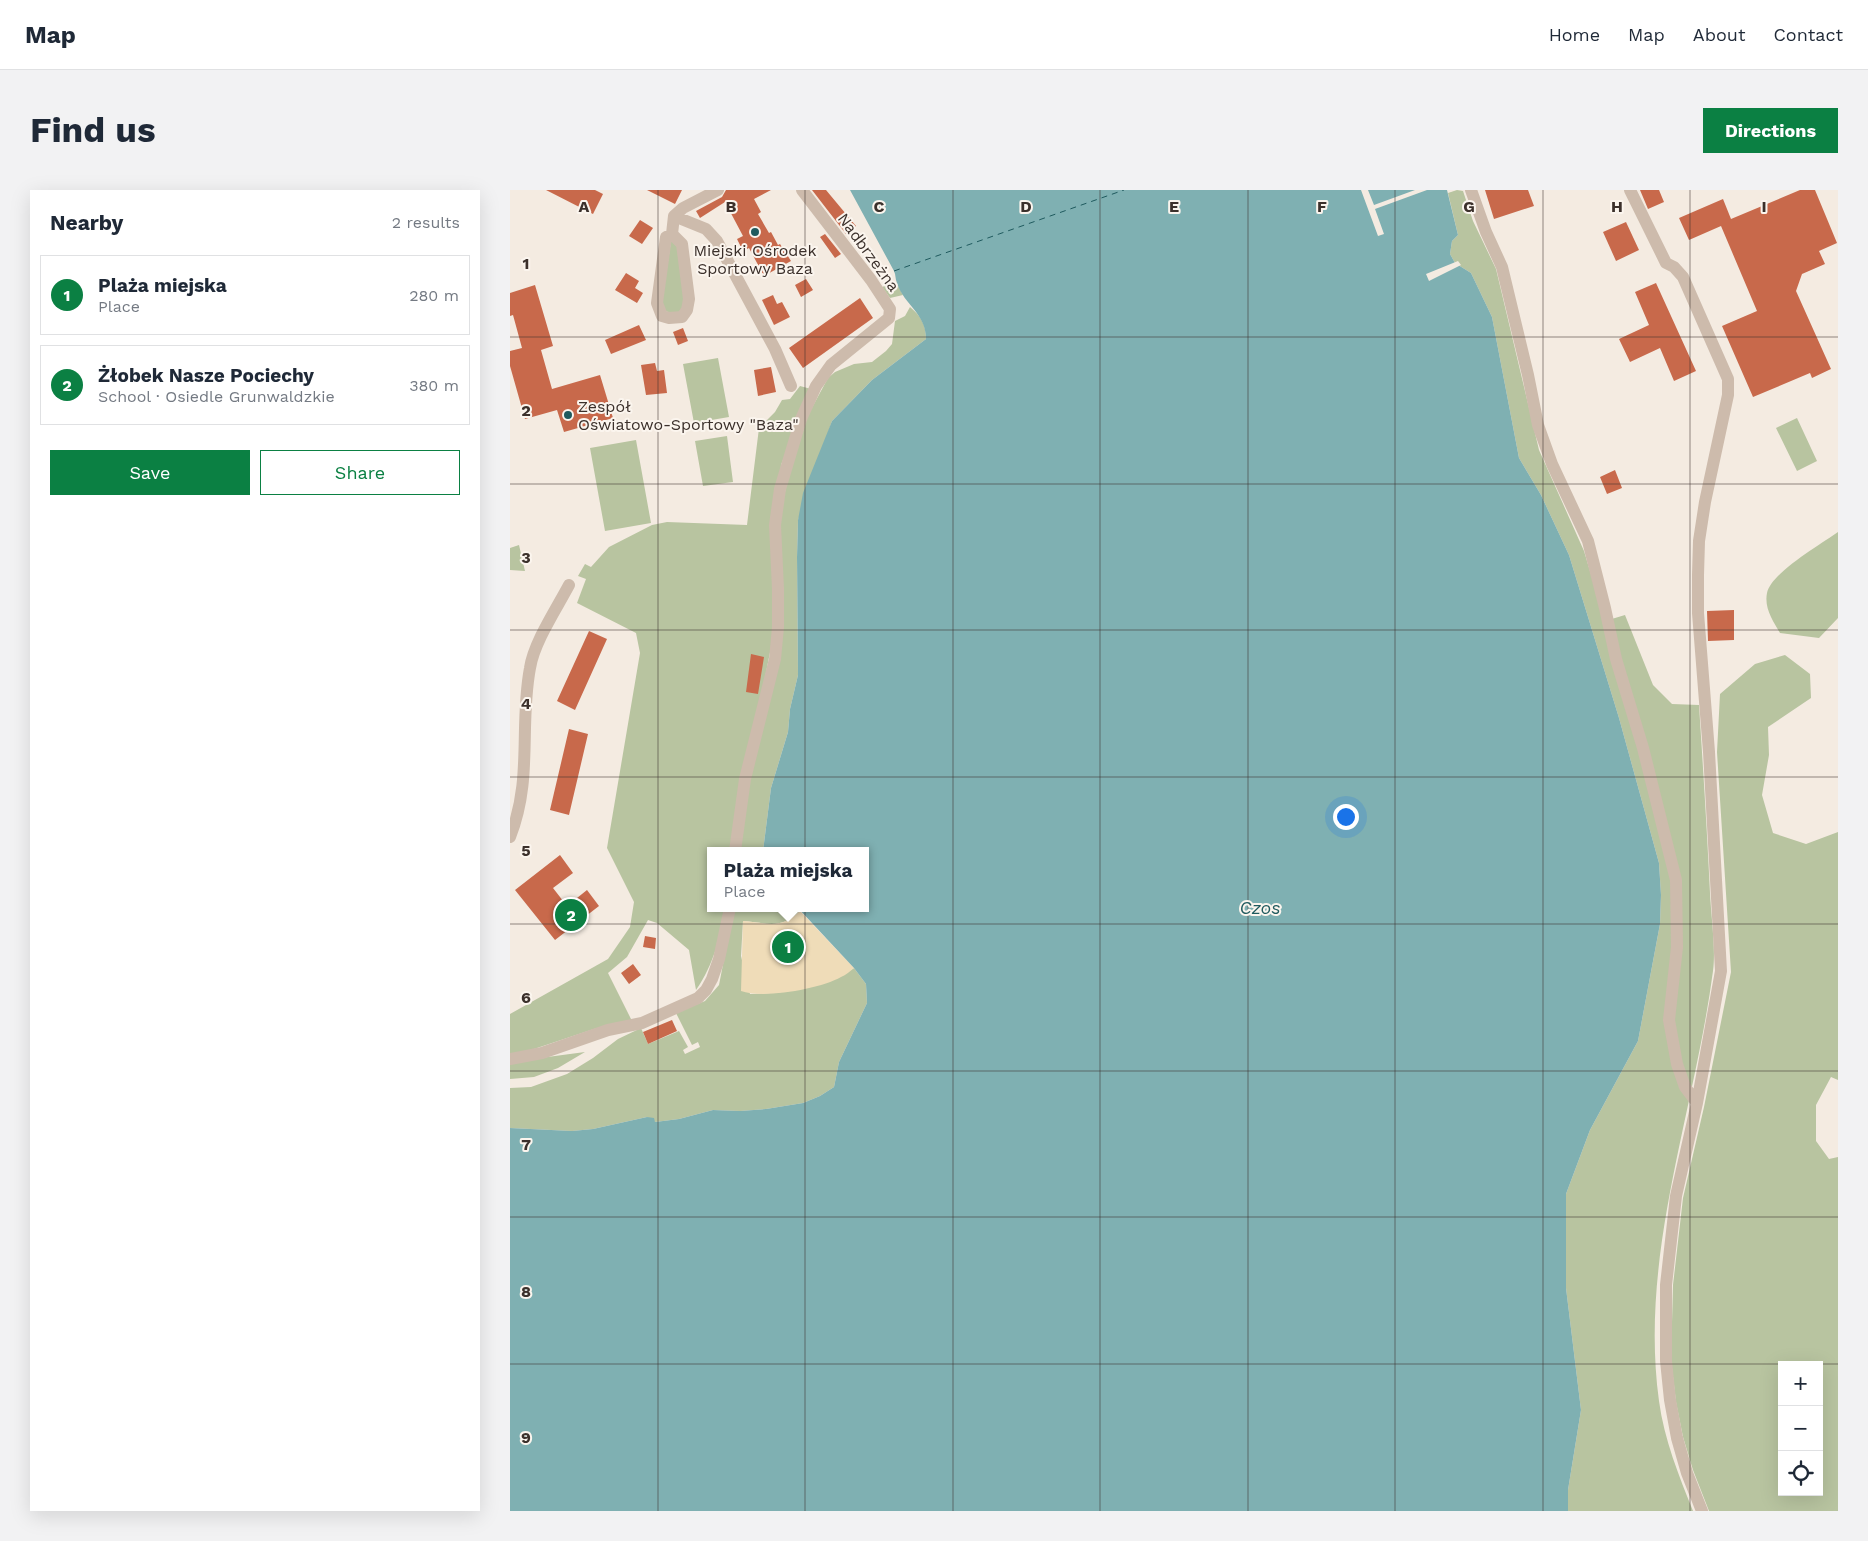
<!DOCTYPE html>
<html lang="en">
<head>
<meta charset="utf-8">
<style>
	body { margin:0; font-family:"Work Sans",sans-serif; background:#f2f2f3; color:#1f2937 }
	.controls { position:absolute; right:15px; bottom:15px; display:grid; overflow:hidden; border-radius:0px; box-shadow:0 5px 20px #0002 }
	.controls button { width:45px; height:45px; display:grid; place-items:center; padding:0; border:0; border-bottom:1px solid #e0e1e3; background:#fff; color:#1f2937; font:25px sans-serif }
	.you { position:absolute; left:835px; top:626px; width:18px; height:18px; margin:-12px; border:4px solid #fff; border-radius:50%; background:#1a73e8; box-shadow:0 0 0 8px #1a73e833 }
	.badge { display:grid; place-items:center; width:32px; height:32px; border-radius:50%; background:#0b8043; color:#fff; font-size:16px; font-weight:700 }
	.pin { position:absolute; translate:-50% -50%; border:2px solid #fff; box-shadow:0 1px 5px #0006 }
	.popup { position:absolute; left:197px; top:657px; width:162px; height:65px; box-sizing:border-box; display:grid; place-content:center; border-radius:0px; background:#fff; filter:drop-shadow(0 1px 4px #0005); font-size:16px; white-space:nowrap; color:#747a83 }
	.popup b { font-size:19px; color:#1f2937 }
	.popup::after { content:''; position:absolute; left:50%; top:100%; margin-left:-10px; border:10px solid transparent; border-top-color:#fff }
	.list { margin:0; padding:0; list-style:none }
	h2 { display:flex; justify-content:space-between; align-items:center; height:65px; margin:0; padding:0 20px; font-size:21px }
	h2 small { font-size:16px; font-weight:400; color:#747a83 }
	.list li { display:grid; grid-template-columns:32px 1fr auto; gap:15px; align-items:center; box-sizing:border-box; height:80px; margin:0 10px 10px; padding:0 10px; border:1px solid #e0e1e3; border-radius:0px }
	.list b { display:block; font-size:19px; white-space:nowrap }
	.list p { margin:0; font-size:16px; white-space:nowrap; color:#747a83 }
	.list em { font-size:16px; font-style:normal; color:#747a83 }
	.actions { display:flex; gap:10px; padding:15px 20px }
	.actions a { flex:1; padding:11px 0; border:1px solid #0b8043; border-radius:0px; text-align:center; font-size:18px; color:#0b8043 }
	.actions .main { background:#0b8043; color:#fff }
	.icon { flex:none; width:28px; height:28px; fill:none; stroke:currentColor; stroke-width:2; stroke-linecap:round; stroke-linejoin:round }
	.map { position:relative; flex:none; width:1328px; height:1321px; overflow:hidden; border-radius:0px }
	header { display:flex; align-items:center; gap:30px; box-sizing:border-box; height:70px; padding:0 25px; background:#fff; border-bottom:1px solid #e0e1e3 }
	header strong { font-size:24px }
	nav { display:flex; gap:28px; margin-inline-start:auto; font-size:18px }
	.intro { display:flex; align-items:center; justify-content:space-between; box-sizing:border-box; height:120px; padding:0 30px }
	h1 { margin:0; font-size:35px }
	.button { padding:12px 22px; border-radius:0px; background:#0b8043; color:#fff; font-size:18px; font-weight:700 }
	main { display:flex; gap:30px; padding:0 30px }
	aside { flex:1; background:#fff; border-radius:0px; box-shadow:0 5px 20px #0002 }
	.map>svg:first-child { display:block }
	.green { fill:#b8c4a0; fill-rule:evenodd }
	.sand { fill:#efdcb8 }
	.water { fill:#7fb0b2 }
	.pier { fill:#f4ebe1 }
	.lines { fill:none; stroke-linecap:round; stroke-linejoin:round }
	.ferry { stroke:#1f5a5e; stroke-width:1; stroke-dasharray:6 5; stroke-linecap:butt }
	.building { fill:#c8694b }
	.minor { stroke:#cdbbac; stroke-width:12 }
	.grid { fill:none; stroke:#3b302b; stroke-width:1; stroke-opacity:0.55 }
	.poi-dot { fill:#1f5a5e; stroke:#fbf5ee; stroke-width:2 }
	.labels { text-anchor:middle; stroke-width:4; stroke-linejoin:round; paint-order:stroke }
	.poi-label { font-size:16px; fill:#3b302b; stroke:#fbf5ee }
	.street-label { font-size:16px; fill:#3b302b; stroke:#fbf5ee }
	.water-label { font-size:18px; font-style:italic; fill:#1f5a5e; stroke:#fbf5ee }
	.grid-label { font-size:16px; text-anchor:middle; font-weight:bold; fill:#3b302b; stroke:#fbf5ee; stroke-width:4; stroke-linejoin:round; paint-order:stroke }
</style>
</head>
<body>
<header>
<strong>Map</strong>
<nav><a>Home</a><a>Map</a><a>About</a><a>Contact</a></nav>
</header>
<div class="intro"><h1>Find us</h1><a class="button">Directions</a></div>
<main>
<aside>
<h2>Nearby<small>2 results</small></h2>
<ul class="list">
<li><span class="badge">1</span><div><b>Plaża miejska</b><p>Place</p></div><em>280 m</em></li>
<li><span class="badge">2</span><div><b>Żłobek Nasze Pociechy</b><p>School · Osiedle Grunwaldzkie</p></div><em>380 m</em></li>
</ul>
<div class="actions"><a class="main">Save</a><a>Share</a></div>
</aside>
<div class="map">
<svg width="1328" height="1321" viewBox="0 0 1328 1321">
	<rect width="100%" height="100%" fill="#f4ebe1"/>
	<path class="green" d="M947,0L953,1L963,31L986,79L1029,260L1074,361L1095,431L1115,425L1143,495L1162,514L1189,515C1193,577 1197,640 1200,703C1201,726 1206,760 1203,781C1184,925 1129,1065 1149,1211C1154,1249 1169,1286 1183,1321H1058V1300L1071,1220L1056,1098V1004L1080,940L1128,851L1150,734L1151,705L1149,673L1109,528L1059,365L1031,305L1009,268L982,127L961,83L945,73L940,64L942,51L948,45L938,3Z
		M161,51L167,54L175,111L170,122L164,124L155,121L152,113Z
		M386,92L393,105L380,108L372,97Z
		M400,117C411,126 416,135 416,149L362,190L322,231L288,330L287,367L288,485L280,519L278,542L261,598L253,661H229L240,586L267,480L270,327L277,292L298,225L318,188L325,182L344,174L362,172L376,161L382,154L385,131L395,126Z
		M208,168L219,227L184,233L173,174Z
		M290,196L301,199L271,275L263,447L221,661H200V718H217C209,749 204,774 186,800L179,760L147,733L138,730L117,767L98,783L122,831L84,839L24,859L0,865V824L98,769L120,737L124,712L97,658L130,463L126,443L67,413L76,389L68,386L75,374L81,377L99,357L142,335L157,332L237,335L249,238L265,222L272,210L280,209Z
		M1287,228L1307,271L1287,281L1266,238Z
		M217,246L223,292L193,296L185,251Z
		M126,250L141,333L95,341L80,258Z
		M1328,342V428L1309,448L1270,443C1263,431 1254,418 1257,403C1261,383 1311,354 1328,342Z
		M9,355L15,381L0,380V358Z
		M1275,465L1300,484L1301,508L1258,537L1259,565L1252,605L1263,643L1296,654L1328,642V890L1321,887L1306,915V951L1319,969L1328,967V1321H1199L1183,1280L1173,1247L1166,1212L1161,1169L1163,1095L1173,1008L1194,917L1221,782L1207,562L1210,504L1245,474ZM1272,1175H1309V1302H1272Z
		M224,718H288L290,721C270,740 259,733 233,731L231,766L240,804C276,803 313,799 344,778L356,794L357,813L329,872L324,897L310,906L293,913L256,919L230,921L203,920L169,929L145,932L137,927L83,939L62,941L0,938V898L21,897L57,884L83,868L108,849L131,838L138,854L169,841L178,857L173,860L175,864L190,857L188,852L182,855L166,823L195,811L209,795Z
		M75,862L48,878L24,887L0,889V872Z"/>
	<path class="sand" d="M290,721L344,778C340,781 336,785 331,787C310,799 253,809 231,801L233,731C259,733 270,740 290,721Z"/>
	<path class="water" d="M340,0H937L948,45L942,51L940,64L945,73L961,83L982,127L1009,268L1031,305L1059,365L1109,528L1149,673L1151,705L1150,734L1128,851L1080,940L1056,1004V1098L1071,1220L1058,1300V1321H0V938L62,941L83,939L137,927L144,928L145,932L169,929L203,920L230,921L256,919L293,913L310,906L324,897L329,872L357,813L356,794L344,778L288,718H356V661H253L261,598L278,542L280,519L288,485L287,367L288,330L293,303L322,231L362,190L416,149C416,123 394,115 387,93C385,89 386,85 384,81Z"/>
	<path class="pier" d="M851,0H858L864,15L905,0H917L865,19L874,44L868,46Z
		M948,71L951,75L919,91L916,84Z"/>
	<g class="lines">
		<path class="ferry" d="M384,81L614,0"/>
	</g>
	<path class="building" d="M36,0H85L93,4L83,24Z
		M137,0H172L165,14Z
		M216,0H261L244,9L251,22L248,24L259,43L261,42L268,55L270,54L281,71L254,86L239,58L233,61L227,49L233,46L215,12L190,28L186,21L212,7Z
		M302,0H316L346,36L336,44Z
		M975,0H1018L1024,16L984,29Z
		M1130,0H1149L1154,12L1138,19Z
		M1290,0H1305L1327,53L1309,61L1315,74L1292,84L1286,101L1321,179L1302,188L1300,183L1243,207L1212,136L1247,121L1211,36L1179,50L1169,28L1213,9L1221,29Z
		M130,30L143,38L132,54L119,46Z
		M1116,32L1129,60L1106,71L1093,42Z
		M315,44L331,64L325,68L310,47Z
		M116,83L129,91L125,98L133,103L127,113L105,100Z
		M296,89L303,100L291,107L285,95Z
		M1146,93L1186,181L1164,191L1150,158L1120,172L1109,149L1139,135L1125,102Z
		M25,95L43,156L31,160L42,199L90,185L103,228L54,242L47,220L15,229L0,176V161L12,158L3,125L0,126V103Z
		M263,105L267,114L272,112L280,127L264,135L252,110Z
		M350,108L363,128L293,178L279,158Z
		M129,135L136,150L101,164L95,150Z
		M173,138L178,151L168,155L163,142Z
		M145,173L147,181L154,180L157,203L136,205L131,175Z
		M261,177L266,202L248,206L244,180Z
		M1105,280L1112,298L1097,304L1090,287Z
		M1224,420V450L1198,451L1197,421Z
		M79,441L97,449L65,520L47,511Z
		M241,464L254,467L248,504L236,502Z
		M59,539L78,544L59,625L40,620Z
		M50,665L63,683L43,698L57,716L77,700L89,716L45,750L5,700Z
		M135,746L146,748L145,759L133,757Z
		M123,774L131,785L119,794L111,783Z
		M162,830L167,841L138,854L133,842Z"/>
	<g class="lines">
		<path class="minor" d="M961,0L976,42L992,77L1018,185L1028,235L1042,274L1078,351L1095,418L1106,469L1133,558L1166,690L1167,757L1159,830L1167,874L1175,897L1187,913
			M1120,0L1156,73L1164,77L1173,87L1218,189V205L1195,312L1189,351L1188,385V423L1199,562L1211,781L1187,913L1166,1006L1156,1095V1171L1160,1210L1167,1248L1177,1283L1192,1321
			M164,26L196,39L207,51L265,159L281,196
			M162,44L172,54L179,109L177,120L172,127L159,128L152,126L147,113L156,47L162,44L164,26L173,18L208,0
			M0,647C23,589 9,536 20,478C24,452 47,418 59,395
			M225,661L235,589L265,469L268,437V399L265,335L270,299L291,229L306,196L321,175L379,128L380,119L361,90L292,0
			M0,869L32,863L98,840L132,833L188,808L196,800L202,789L209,769L220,718"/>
	</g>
	<path class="grid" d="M148,0V1321M295,0V1321M443,0V1321M590,0V1321M738,0V1321M885,0V1321M1033,0V1321M1180,0V1321M0,147H1328M0,294H1328M0,440H1328M0,587H1328M0,734H1328M0,881H1328M0,1027H1328M0,1174H1328"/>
	<g class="poi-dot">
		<circle cx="245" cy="42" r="5"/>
		<circle cx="58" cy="225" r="5"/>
	</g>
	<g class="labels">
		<g class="poi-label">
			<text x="245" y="66">Miejski Ośrodek<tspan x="245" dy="18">Sportowy Baza</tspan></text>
			<text x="68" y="222" text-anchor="start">Zespół<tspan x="68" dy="18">Oświatowo-Sportowy "Baza"</tspan></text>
		</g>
		<g class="street-label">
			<text transform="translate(359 62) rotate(54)" y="6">Nadbrzeżna</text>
		</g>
		<g class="water-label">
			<text x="750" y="724">Czos</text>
		</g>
	</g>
	<g class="grid-label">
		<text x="74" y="22">A</text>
		<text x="221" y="22">B</text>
		<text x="369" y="22">C</text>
		<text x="516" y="22">D</text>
		<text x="664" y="22">E</text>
		<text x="812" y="22">F</text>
		<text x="959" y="22">G</text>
		<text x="1107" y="22">H</text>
		<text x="1254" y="22">I</text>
		<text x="16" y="79">1</text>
		<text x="16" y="226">2</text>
		<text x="16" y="373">3</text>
		<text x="16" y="519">4</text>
		<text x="16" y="666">5</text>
		<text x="16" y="813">6</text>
		<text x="16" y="960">7</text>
		<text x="16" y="1107">8</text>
		<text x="16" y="1253">9</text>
	</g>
</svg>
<div class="controls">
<button>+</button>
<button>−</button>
<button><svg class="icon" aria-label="locate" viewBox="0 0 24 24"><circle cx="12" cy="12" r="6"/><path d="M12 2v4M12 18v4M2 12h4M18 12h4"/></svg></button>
</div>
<div class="you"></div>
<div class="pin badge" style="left:278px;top:757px">1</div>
<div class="popup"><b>Plaża miejska</b>Place</div>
<div class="pin badge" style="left:61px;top:725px">2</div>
</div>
</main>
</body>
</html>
